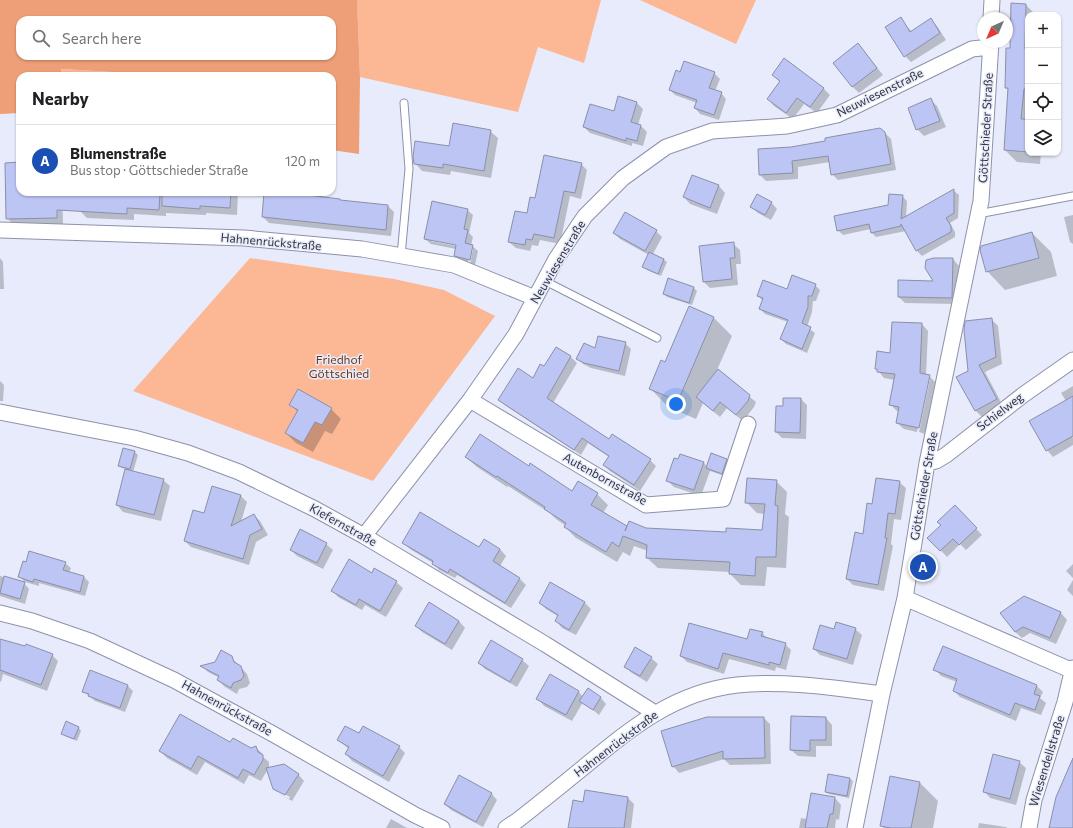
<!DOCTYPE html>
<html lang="en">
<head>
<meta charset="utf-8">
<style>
	body { margin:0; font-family:Commissioner,sans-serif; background:#f6f6f6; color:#202124 }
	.controls { position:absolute; right:12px; top:12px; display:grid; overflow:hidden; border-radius:8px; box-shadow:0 1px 3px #0004 }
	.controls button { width:36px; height:36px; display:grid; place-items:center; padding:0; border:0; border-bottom:1px solid #e0e0e0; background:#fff; color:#202124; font:20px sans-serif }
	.compass { position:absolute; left:977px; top:12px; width:36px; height:36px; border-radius:50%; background:#fff; box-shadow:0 1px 3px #0004; rotate:224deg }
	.you { position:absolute; left:676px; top:404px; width:14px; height:14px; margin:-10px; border:3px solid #fff; border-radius:50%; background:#1a73e8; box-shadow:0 0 0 6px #1a73e833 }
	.badge { display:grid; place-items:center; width:26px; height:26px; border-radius:50%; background:#1a73e8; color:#fff; font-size:13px; font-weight:700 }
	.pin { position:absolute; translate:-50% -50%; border:2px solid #fff; box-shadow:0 1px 4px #0006 }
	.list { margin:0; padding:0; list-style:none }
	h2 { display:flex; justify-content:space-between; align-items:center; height:52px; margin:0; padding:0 16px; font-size:17px }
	h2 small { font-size:13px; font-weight:400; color:#757577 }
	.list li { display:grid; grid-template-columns:26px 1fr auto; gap:12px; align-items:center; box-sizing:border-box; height:72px; padding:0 16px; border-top:1px solid #e0e0e0 }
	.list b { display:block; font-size:15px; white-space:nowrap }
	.list p { margin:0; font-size:13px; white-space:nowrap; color:#757577 }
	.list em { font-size:13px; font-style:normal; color:#757577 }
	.icon { flex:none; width:22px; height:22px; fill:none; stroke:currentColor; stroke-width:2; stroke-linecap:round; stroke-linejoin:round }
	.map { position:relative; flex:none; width:1073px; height:828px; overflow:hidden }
	.search { position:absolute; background:#fff; box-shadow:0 1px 3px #0004; left:16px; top:16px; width:320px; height:44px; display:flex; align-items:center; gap:10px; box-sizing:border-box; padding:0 14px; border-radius:12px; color:#757577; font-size:15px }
	.panel { position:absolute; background:#fff; box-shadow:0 1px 3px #0004; left:16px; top:72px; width:320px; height:124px; border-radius:12px }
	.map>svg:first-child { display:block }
	.green { fill:#fcb794 }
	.forest { fill:#ee9f77; fill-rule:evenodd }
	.shadow { fill:#0003; fill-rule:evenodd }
	.building { fill:#bcc5f3; stroke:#8b90a9 }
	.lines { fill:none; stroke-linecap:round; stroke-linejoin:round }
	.lane-casing { stroke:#8d92ab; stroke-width:9 }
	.street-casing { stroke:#8d92ab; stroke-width:17 }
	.lane { stroke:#fff; stroke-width:7 }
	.street { stroke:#fff; stroke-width:15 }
	.labels { text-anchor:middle; stroke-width:3; stroke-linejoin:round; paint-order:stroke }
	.street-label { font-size:12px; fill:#31343e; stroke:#e7ebfb }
	.park-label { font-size:12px; fill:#683519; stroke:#e7ebfb }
</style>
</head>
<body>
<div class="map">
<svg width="1073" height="828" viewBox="0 0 1073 828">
	<rect width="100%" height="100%" fill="#e7ebfb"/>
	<path class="green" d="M357,0H601L584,63L538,47L518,112L360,77Z
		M640,0H756L736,44Z
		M60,69L182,76H61Z
		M250,258L394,279L444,290L495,316L373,481L133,391Z"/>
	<path class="forest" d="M0,0H357L360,77L359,154L332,150V76H182L61,69V76H20V113L0,114ZM20,20H332V56H20Z"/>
	<path class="shadow" d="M1026,5L1036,15H1028V153H1041L1040,164L1017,162L1005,150L1009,91L1006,88L1011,49Z
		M900,18L912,32L931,20L937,26L946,40L911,62L905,56Z
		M858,44L883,75L859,93L852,86Z
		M1058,62L1059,63L1058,86Z
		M681,73H714L720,79L715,91L721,93L726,99L719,120L700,114L695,108L697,103L675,95L670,90Z
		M773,75L823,88L830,95L817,113L804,104L793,119L774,106L768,99L780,82Z
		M619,98L637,103L643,109L638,125L641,126L647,132L643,146L632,143V146L590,133L584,127L614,113Z
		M931,100L937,106L946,127L924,136L917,129Z
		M490,131L498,138L491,178L451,171L450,175L422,171L415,163Z
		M884,132L891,139L896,170L838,180L832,174L830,162L798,167V179L766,181L760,175L791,148Z
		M20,163V192H62L63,224L14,225L7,218Z
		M581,164L587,170L581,199L570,196L560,244L540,240L538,246L532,245L530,251L516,248L509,242L536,199Z
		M692,176L719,186L725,193L717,214L690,204L684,197Z
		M954,191L959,195L958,218L950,223L955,232V237L922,256L917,251L906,231L876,237L871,232V229L843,235L838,230L889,205L902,196L907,201L906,218Z
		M81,192H135V193L161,195V192H238L237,215L206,213V215L166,213V216L134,214V220L87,218L80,211Z
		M265,192L300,194L301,195L340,200L341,201L388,206L394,212L391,236L269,223L263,217Z
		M771,202L777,209L771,220L758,213L751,207Z
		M467,210L473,215L469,233L473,237L471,245L478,251L475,265L470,264L473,249H471L468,263L460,261L455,256L456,249L431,244L425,239ZM430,239L461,245V247L430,241Z
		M1073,215V244L1070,242L1064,217Z
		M656,231L662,237L653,254L664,260L667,262L661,276L647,270L644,267L649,255L620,239L614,233Z
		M1032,233L1051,252L1057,276L1005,290L987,271Z
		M733,244L740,250L741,264H736L738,285L710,288L704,282Z
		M0,258L3,262L4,289H0Z
		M934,259H953L959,266L958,304L905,303L899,297L934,282Z
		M815,285L820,290L816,301H813L812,312L807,327L815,333L807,353L786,344L781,339L788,322L765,314L760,309L763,301L758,296Z
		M694,288L697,291L692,305L667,297L664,294Z
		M713,317L732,336L717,370L756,402L754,407L743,421L727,408L720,417L703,403L696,419L668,407L650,388L666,363Z
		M992,320L998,326L1002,364L985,372L1003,406L982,417L976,411L958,378L969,372Z
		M922,324L928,331L926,375L929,376L935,382L925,434L919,432L930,379H928L917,432L904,429L897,423L899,412L897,411L890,404L895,380L884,378L876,368Z
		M625,343L631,349L625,376L591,368L583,364L577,358Z
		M570,356L577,363L553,403L609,441L650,460L656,466L640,491L610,471L604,465L609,457L588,443L581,455L506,406L500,400L533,379L545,368Z
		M0,381L4,385L3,401H0Z
		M1073,386V428L1069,431L1073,438V445L1053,457L1047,450L1066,401L1061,393Z
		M784,399H801L807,405L806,439L782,438L776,432L777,407H784Z
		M291,405L331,409L341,419L332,434L325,431L313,452L296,443L286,433L298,412Z
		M124,449L135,452L138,455L133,472L163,480L170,486L161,521L123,512L117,505L126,469L122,468L119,465Z
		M466,457L529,467L572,492L578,482L597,494L608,505L603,513L627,527L646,529L727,533L763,531L765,514L757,513L746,502L776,481L787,492L785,514L789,517L786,568L767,567L765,586L741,585L730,574V572L658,568L647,558L648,551L634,546L630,556L623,552L617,562L576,538L565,527L566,526L556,519L550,513L508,486L507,487L477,467Z
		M726,460L729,463L725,476L710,471L701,496L674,487L667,480L704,463L707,467Z
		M899,482L906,488L901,520L894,519L891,544L893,546L884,591L853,585L847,579L873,505Z
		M241,496L247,502L241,522L254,515L260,521L268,535L256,542L249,565L191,547L185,541L204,514Z
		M955,506L982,535L966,550L960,544L947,557L929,538L942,525Z
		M404,543L500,549L506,556L500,566L520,579L526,585L511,608L457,575L455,578L439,570L433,563L410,549Z
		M326,544L333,550L323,569L297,556L291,550Z
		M65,563L71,568L69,573L84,577L89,582L85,596L39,583V586L25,582L20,577Z
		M1073,564V578L1066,571Z
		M373,574L396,582L403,588L386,617L365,605L362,610L338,597L332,590Z
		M0,576L24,583L29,589L25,604L0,596Z
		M1073,580V596L1067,590Z
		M551,584L585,603L591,609L576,635L562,628L556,621L559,617L546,609L540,603Z
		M1025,597L1061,613L1067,620L1056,644L1030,633L1022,638L1015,632L1002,613Z
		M459,621L465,628L452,650L422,632L416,626Z
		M855,629L862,635L853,665L820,655L814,649L834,630Z
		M762,633L768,639L785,644L791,650L786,670L776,667L775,671L729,659L724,674L687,662L681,656L748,640Z
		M0,640L52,655L58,661L47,691L3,674L1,682L0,681Z
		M231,657L247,674L250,683L247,687L239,689L237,694L225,687L218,680L220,678L208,672L202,666Z
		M651,658L658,664L647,682L632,673L625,667Z
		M522,660L529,666L517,687L485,669L479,663Z
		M935,669L1037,686L1043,692L1040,698L1046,703L1041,715L1021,708L1016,721L960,697L954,691L957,682L941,676Z
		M551,676L579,692L583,697L588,690L601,698L606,704L599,715L583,702L572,721L544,706L538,699Z
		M128,686L133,691L125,712L95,701L83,691Z
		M707,718H764L770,724L771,764L730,765L724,759L679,773L673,766Z
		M826,718L832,725V746H816V757L798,756L791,750Z
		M79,728L81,731L77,741L65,736L62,733Z
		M338,740L399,747L405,753L389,782L352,761L346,754L349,749Z
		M231,743L250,749L256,748L263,754V757L269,762V767L261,781L249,775L244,784L205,762L197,775L167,758L160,751Z
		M1019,762L1026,768L1016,805L990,798L984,791Z
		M298,774L304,781L292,801L278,793L289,799L290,797L277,790V792L274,788Z
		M850,779L853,781L849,798L829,794L826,792Z
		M919,782L938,801L933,828H884L881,825Z
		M491,793L497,800L483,827L451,810L445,804Z
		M628,798L634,804L631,828H569L584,803Z
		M835,798L841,805L839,820L836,819L835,828H799L801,818L807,819Z
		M391,819L407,828H386Z
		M979,823L1006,827L1007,828H978Z"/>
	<path class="building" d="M1011,3L1026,4L1025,49H1028V89H1024L1021,119H1028V152L1004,150L1008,88H1005L1006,48H1010Z
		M901,17L910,32L931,18L940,33L904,57L885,27Z
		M858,43L877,68L852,87L833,63Z
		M784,58L824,88L810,107L797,98L786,113L767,99L780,81L772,75Z
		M684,61L715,72L709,88L722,92L714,115L694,108L697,100L669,90L676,70L680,72Z
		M618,96L637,102L631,122L641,125L637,141L626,138V141L583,127L590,104L614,111Z
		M931,98L940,121L916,130L908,108Z
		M453,123L491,130L484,171L443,164V168L414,164L413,156L415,141L449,146Z
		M880,128L885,132L891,164L831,175L828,156L792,161L793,173L759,175L758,149L791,147L825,141V138Z
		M544,155L582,163L575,193L564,191L554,238L534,234L532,240L526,239L525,245L508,242L515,211L527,213L530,197L535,198Z
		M20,162V192H131L160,194L159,210L127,208V214L57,210V218L6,219L5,163Z
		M692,175L719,185L710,208L683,197Z
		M954,189V213L946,218L951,226V232L916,251L901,224V226L871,233L869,224L837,231L834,216L888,205L889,194L903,195L901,219Z
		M162,192H231L230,208L200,206V209L162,206Z
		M264,192L300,193V194L340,199V200L388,205L386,230L262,217Z
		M757,194L772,202L765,215L750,207Z
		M432,201L468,209L464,229L468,230L465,243L473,245L470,260L454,256L456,245L424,239Z
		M625,212L657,230L645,251L613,233Z
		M1032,232L1039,258L986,272L980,250L981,246Z
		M734,242L735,258H730L732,279L703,282L699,246Z
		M649,252L664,259L658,274L642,267Z
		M934,258H953L952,298L898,297V280L933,281L925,268L926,260Z
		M792,275L816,284L812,296H808V307L802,323L811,327L802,349L780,339L788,320L759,309L763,298L757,296L763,280L787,289Z
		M668,278L694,287L689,303L663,294Z
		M689,306L714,317L678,401L649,389L661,360L665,362Z
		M992,318L996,357L979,365L997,399L975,411L956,377L968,371L964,330L965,321Z
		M892,322L922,323L920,373L930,375L919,428L896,423L899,407L889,405L895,374L877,372V369H875L877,351L890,353Z
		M598,336L626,342L619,371L584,363L576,359L584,343L595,348Z
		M556,347L571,356L547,398L609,439L612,434L651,459L634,485L603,465L609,456L582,438L574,450L498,400L518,368L533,378L540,364L544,366Z
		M718,369L750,395L748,401L736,415L720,402L713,411L696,397Z
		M298,389L332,408L322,425L315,422L303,443L285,433L298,410L289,405Z
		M1073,396V436L1046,451L1029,421Z
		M783,398H801L800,433L775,432L776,406H783Z
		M480,434L529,466L530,463L572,491L578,481L598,493L591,505L627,526L625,531L629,521L646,528L726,532V528L762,530L765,504L745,503L747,478L777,480L775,505L778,506L776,557H756L755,576L729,574L730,562L646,558L647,545L623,536L619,547L612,542L606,552L564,527L566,523L544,509L545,507L497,476L496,477L465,457Z
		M123,448L135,451L130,469L118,466Z
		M711,453L727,459L722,474L706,468Z
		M680,454L704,462L694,490L666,481L674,458L678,459Z
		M125,469L164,479L154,515L116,505Z
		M876,478L900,481L895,514L888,513L885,538H887L878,585L846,579L855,532L863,534L867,503L872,504Z
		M212,486L241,495L231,526L254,514L262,529L250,535L243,559L184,541L193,510L204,513Z
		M955,505L977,528L959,545L953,539L940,551L927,538L941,525L937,522Z
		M420,512L479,547L484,539L500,549L493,561L520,578L505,603L450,569L448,573L432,564L433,561L402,543Z
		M300,529L327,543L317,563L290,550Z
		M29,551L66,562L63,570L84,576L80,592L34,579L33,582L18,577L23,561L26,562Z
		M349,559L372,573L374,568L397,581L380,611L359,599L356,605L331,591Z
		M4,576L25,582L20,599L0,593Z
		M550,582L585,602L569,630L555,621L558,615L539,603Z
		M1024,596L1061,612L1050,638L1023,627L1015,632L1000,613Z
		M429,602L459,621L445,644L415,626Z
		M836,622L856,628L847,659L813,649L820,625L834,629Z
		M689,623L747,639L750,629L763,632L761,636L786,643L780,665L769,662V665L723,653L718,669L680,656Z
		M0,639L25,646L26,644L53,654L41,685L0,670Z
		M491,640L523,659L510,682L478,663Z
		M943,646L1037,685L1034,694L1040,696L1035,710L1015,703L1010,715L953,691L957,679L933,670Z
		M635,647L652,657L640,676L624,667Z
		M221,650L232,656L234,662L241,666L244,676L241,680L233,683L231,688L217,680L219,676L200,666L215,662Z
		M90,670L128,685L120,708L88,696L89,694L82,692Z
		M550,674L579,691L566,715L536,699Z
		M588,688L601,697L593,710L579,701Z
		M180,714L230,742L233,738L251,748L256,746L258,752L263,755V760L254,775L243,769L238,778L198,756L191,769L159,751Z
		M791,716L826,717V740H810V751L790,750Z
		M707,717H764L765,758L723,759V751L672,767L661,731Z
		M66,721L79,727L74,739L61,734Z
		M345,726L359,733L363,726L400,746L383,776L345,754L349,747L337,740Z
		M993,754L1020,761L1010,799L983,792Z
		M1073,758V828H1049L1056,797Z
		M284,764L299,774L285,795L273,789L266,768Z
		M828,774L850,778L847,796L825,792Z
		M459,775L492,793L476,822L444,804Z
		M890,776L920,782L911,828H891L880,826Z
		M585,790L628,797L624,828H568L573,800L583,802Z
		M811,793L835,797L833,814H830L827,828H805Z"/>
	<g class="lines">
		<g class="lane-casing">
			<path id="lane" d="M978,214L1073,196
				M401,256L409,169L404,103
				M545,281L657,338"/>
		</g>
		<g class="street-casing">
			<path id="street" d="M991,18L992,0
				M0,230L244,238L362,249L454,265L535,298
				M470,400L646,505L723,499L748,424
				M0,412L134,438L188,453L239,472L315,509L364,536L545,644L655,713
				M927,463L936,461L946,455L1023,395L1073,360
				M364,536L470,400L516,334L556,259L585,216L623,178L666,147L712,131L787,126L837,115L972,49L990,47
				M905,598L1073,671
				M0,613L32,621L90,641L174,680L273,734L415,815L442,828
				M506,828L518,820C540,803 562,785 584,767C630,729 674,692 737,685C783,680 836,688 882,694
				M855,828L882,694L905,598L927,463L981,201L991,42
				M1029,828L1034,800L1065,702L1073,668"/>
		</g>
		<use href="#lane" class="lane"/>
		<use href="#street" class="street"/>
	</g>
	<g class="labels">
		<g class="street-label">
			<text transform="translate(880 93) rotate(-26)" y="4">Neuwiesenstraße</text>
			<text transform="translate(986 128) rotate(-87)" y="4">Göttschieder Straße</text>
			<text transform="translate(271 242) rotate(5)" y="4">Hahnenrückstraße</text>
			<text transform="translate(558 262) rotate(-59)" y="4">Neuwiesenstraße</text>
			<text transform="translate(1000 412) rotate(-37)" y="4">Schielweg</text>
			<text transform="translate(605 479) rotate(29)" y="4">Autenbornstraße</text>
			<text transform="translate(924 486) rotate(-80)" y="4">Göttschieder Straße</text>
			<text transform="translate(343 525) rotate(29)" y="4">Kiefernstraße</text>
			<text transform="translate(227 708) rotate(29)" y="4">Hahnenrückstraße</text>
			<text transform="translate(616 744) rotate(-37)" y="4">Hahnenrückstraße</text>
			<text transform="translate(1047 761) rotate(-73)" y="4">Wiesendellstraße</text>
		</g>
		<g class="park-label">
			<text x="339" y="364">Friedhof<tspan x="339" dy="14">Göttschied</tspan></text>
		</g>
	</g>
</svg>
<div class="controls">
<button>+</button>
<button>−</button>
<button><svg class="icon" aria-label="locate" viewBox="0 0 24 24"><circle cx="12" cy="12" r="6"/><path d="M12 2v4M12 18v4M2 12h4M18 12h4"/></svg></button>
<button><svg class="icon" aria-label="layers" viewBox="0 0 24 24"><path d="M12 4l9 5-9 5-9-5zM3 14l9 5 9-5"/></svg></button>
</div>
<svg class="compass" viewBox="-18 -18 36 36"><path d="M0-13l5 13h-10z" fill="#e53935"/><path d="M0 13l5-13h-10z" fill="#757577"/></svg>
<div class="you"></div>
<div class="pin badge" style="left:923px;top:567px;background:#1a4fb4">A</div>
<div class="search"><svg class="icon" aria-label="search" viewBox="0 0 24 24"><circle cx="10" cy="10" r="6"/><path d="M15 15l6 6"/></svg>Search here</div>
<section class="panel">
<h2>Nearby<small></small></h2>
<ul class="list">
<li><span class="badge" style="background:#1a4fb4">A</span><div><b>Blumenstraße</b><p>Bus stop · Göttschieder Straße</p></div><em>120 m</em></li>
</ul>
</section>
</div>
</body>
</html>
